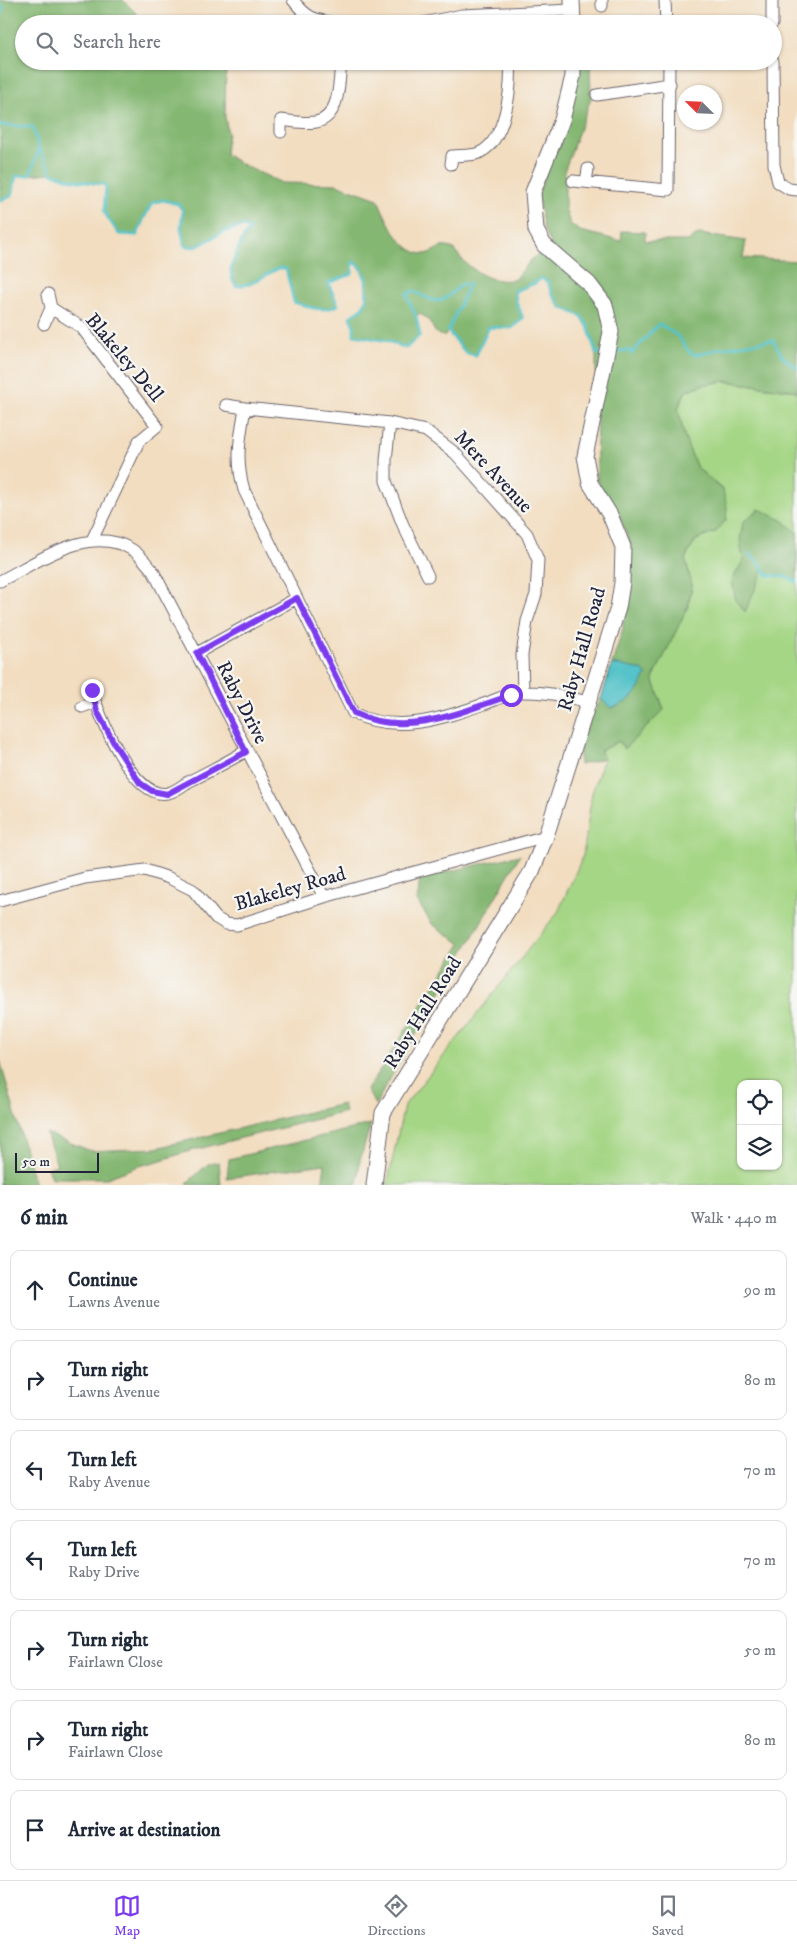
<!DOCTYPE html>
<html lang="en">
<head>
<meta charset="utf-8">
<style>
	body { margin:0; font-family:"IM FELL DW Pica",serif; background:#f2f2f3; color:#1f2937 }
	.controls { position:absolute; right:15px; bottom:15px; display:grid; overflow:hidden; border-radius:10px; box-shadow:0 1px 4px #0004 }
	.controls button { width:45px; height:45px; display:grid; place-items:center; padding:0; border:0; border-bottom:1px solid #e0e1e3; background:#fff; color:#1f2937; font:25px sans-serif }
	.compass { position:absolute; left:677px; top:85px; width:45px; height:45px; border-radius:50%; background:#fff; box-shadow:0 1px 4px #0004; rotate:294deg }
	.scale { position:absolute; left:15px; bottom:12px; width:84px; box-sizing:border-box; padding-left:5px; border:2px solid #22223b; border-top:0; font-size:14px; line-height:18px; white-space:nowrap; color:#22223b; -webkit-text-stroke:4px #f6f6f2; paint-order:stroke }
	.stop { position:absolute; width:15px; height:15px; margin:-11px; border:4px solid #7c3aed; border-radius:50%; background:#fff }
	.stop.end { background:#7c3aed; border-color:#fff; box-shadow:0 1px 5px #0008 }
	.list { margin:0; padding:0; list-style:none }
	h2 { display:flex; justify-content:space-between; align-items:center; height:65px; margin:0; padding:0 20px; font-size:21px }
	h2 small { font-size:16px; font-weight:400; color:#747a83 }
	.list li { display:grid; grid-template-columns:32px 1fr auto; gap:15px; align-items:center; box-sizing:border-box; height:80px; margin:0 10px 10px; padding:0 10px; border:1px solid #e0e1e3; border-radius:10px }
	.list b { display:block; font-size:19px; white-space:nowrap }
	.list p { margin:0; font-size:16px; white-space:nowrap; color:#747a83 }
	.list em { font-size:16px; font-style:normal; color:#747a83 }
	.icon { flex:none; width:28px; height:28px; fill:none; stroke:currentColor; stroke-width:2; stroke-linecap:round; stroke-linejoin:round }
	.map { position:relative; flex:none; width:797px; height:1185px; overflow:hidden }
	.search { position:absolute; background:#fff; box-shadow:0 1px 4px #0004; left:15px; right:15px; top:15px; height:55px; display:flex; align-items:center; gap:12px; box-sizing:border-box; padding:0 18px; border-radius:28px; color:#747a83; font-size:19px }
	.sheet { height:695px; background:#fff }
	nav { display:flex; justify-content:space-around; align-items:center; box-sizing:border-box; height:70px; border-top:1px solid #e0e1e3; background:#fff; font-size:14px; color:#747a83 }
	nav a { display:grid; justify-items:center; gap:2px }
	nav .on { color:#7c3aed }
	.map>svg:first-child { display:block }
	.green { fill:#a5d685; stroke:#647c60; fill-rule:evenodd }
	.forest { fill:#84b772; stroke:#536c56 }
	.water { fill:#55c3c9; stroke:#3c7282 }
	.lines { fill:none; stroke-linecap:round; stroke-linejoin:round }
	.stream { stroke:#55c3c9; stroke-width:3 }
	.minor-casing { stroke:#6b636a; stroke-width:13 }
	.tertiary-casing { stroke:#6b636a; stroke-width:17 }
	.minor { stroke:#fff; stroke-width:11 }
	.tertiary { stroke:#fff; stroke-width:15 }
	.route { stroke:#7c3aed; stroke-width:6 }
	.labels { text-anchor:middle; stroke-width:4.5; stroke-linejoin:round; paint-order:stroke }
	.street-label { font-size:20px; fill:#22223b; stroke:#f6f6f2 }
</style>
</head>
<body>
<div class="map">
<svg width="797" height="1185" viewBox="0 0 797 1185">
	<rect width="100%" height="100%" fill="#f6f6f2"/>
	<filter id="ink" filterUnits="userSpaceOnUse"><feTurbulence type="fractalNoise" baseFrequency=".02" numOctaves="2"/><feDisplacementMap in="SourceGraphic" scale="10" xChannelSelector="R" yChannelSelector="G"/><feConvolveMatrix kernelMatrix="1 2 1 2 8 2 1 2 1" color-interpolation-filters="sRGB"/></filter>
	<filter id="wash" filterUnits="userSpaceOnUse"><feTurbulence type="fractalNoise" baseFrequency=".0096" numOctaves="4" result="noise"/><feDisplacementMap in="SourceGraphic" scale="20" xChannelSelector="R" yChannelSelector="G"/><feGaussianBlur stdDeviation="1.12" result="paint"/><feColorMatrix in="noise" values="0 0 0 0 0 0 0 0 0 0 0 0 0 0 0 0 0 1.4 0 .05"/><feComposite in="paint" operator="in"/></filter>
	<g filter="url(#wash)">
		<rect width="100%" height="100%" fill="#f2ddc0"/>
		<path class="green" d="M724,381L797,391V1185H387L404,1106L558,912L583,856L592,793L604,758L600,751L619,741L624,749L664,710L653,679L688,606L692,585L685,559L696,540L716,532L723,489L697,468L685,439L678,408L686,391L702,385ZM741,1084H778V1166H741Z"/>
		<path class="forest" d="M0,0H123L147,24H24V61H226L225,117L228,133L225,154L245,166L282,183L336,184L378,199C385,217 401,253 424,254C432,254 436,248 442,247C445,246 451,248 454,249C463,263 481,278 499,280C504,281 509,280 515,280L530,261L551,243L544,231L538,196L579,61H590L591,98L565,169V208L570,224L580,231L621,241L622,231L645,232V241H688L699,234L746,241L743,258L797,261V391L724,381L702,385L686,391L678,408L685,439L697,468L723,490L727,507L726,520L716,532L696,540L685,558L692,585L688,606L653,679L664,710L624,749L619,741L600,751L604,758L580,765L579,755L585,730L601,699L623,628L624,610L632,567L631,545L619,515L597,482L596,353L588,326L581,316L561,307L552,294L548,282L541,278L535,283L515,291L516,301L523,318L512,328L489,327L476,355L466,353L448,331L445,336C433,335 435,329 429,321C427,318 423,315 419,314L416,316L420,335L406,348L388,341L354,335V326L350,317L361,309L367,300L366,279L360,266L353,262L352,274L328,283L338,305C324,313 308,307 294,302L286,269L279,268L250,284L236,286C227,273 231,269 236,255C240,244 241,239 249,230L244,226L225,231L196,247L185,246L181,228L183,211L178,204L163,200L152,203L144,218L137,235L119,234L104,212L106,185L73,180L52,173L16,176L12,196L0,200Z
			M759,509L784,521L797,533V582L786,577L767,575L764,569L745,612L736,601L732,580L743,561L740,540L743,522Z
			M520,855L375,1105L367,1090L461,944L432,924L417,901L420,878Z
			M0,1060L35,1185H0Z
			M343,1104L345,1112L190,1151L155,1162L139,1166L107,1178H51L47,1168L57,1165L46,1133L91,1151L156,1148Z
			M371,1124L360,1160L357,1185H322L325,1164L227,1178L229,1159Z
			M219,1162L221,1185H188L187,1183L208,1164Z"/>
		<path class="water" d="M612,664L642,670L646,675C638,693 630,703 611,708L601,699Z"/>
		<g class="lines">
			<path class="stream" d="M0,4L3,8L0,17
				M0,125L33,127L39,149L52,173L73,180L106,185L104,212L119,234L137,235L144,218L152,203L163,200L178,204L183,211L181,228L185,246L196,247L225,231L244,226L250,229C240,241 241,244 235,257C230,269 229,275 236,286L250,284L279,268L286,269L294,302C308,307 324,313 338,305L328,283L352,274L353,262L360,266L366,279L367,300L361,309L350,317L354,326V335L388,341L406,348L420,335L416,316L406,294L413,291C441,305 439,305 462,284H469L448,331L466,353L476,355L489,327L512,328L523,318L516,301L515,291L535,283L541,278L548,282L552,294L561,307L581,316L588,326L596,353H602
				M0,200L12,196L16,176L30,175L39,149
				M611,352L629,350L631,354L659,324L678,336L689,352L696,355L721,348L773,340L783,357L797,368
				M749,553L764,569L767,575L786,577L797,582"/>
		</g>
	</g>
	<g filter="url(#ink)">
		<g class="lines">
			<g class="minor-casing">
				<path id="minor" d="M293,0C309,21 317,20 342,24
					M602,0V6
					M665,0L666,24
					M772,0V24
					M418,24L462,15L572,10
					M773,61L774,165L778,182L789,189L797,190
					M597,95L670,84
					M281,132V120C291,121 305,124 316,122C341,117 339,80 341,61
					M451,164L452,156C460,155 472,156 479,153C506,141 512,87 510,61
					M573,181L668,190L669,61
					M586,182L588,169
					M48,294L51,308L81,327L157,426L139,441L92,540
					M44,324L51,308
					M226,405L245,408
					M390,423L386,460V481L403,525L428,576
					M0,581C38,562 88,524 131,549C140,554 146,563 153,571L324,897
					M197,653L297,598
					M92,691C99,716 134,801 168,793C174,792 182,786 188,782C208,772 227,762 246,751
					M523,692L522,655L527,621L536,594L538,560L527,534L455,453L426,431L390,423L245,408C240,438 235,460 244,490L353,713C397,735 444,718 487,703C498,699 511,692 523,692C545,691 567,697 588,702
					M82,707L95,702
					M0,901L85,878L145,870L169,878L193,890L216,918L226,924L237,925L324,897L546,836"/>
			</g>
			<g class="tertiary-casing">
				<path id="tertiary" d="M572,0L573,24
					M374,1185L383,1113L532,871L546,836L618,608L622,583L623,547L610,515L590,483L585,456L611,332L605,305L589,284L544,245L536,230L533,192L562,120L573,76V61"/>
			</g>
			<use href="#minor" class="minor"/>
			<use href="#tertiary" class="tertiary"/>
		</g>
	</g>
	<g class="lines" filter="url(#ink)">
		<path class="route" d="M92,690L97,711L115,745L140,783L152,791L167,794L246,752L197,653L297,598L354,713C405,738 461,712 511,695"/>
	</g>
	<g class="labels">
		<g class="street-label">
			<text transform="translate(125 357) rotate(50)" y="7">Blakeley Dell</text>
			<text transform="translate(494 471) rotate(47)" y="7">Mere Avenue</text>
			<text transform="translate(581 649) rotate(-74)" y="7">Raby Hall Road</text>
			<text transform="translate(243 702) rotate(63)" y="7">Raby Drive</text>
			<text transform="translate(290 888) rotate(-16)" y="7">Blakeley Road</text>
			<text transform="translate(422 1012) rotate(-58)" y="7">Raby Hall Road</text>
		</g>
	</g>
</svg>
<div class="controls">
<button><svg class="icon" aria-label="locate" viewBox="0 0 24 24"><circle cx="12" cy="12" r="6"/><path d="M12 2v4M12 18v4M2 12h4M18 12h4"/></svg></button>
<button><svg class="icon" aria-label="layers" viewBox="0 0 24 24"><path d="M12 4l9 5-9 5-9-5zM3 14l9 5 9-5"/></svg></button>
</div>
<svg class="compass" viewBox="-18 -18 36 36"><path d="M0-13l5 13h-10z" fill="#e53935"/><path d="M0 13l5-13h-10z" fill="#747a83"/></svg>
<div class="scale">50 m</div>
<div class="stop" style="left:511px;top:695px"></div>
<div class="stop end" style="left:92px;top:690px"></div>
<div class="search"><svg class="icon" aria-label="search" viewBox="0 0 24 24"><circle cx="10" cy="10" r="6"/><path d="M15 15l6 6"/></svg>Search here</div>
</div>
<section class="sheet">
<h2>6 min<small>Walk · 440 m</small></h2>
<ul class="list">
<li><svg class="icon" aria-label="ahead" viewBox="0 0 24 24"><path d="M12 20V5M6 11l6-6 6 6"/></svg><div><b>Continue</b><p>Lawns Avenue</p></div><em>90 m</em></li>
<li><svg class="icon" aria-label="right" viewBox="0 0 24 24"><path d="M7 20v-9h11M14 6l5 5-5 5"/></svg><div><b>Turn right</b><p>Lawns Avenue</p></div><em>80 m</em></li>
<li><svg class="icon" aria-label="left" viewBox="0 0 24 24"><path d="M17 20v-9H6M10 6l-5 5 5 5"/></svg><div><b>Turn left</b><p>Raby Avenue</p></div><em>70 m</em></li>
<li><svg class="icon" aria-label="left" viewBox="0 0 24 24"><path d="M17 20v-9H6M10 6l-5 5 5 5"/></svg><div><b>Turn left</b><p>Raby Drive</p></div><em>70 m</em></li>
<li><svg class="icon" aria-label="right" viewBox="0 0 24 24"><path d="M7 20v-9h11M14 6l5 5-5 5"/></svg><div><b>Turn right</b><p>Fairlawn Close</p></div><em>50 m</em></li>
<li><svg class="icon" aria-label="right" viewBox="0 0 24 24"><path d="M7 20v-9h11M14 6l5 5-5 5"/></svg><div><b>Turn right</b><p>Fairlawn Close</p></div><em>80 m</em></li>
<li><svg class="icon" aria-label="arrive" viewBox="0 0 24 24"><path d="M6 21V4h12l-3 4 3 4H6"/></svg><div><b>Arrive at destination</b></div></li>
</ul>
</section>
<nav>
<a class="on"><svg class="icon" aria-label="map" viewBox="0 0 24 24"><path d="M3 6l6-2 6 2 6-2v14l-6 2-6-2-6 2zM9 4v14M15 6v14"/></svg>Map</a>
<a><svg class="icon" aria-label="directions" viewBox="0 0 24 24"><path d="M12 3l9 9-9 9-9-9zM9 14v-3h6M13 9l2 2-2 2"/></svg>Directions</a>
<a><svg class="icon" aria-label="saved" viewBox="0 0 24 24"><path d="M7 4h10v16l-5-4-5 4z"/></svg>Saved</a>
</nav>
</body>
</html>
